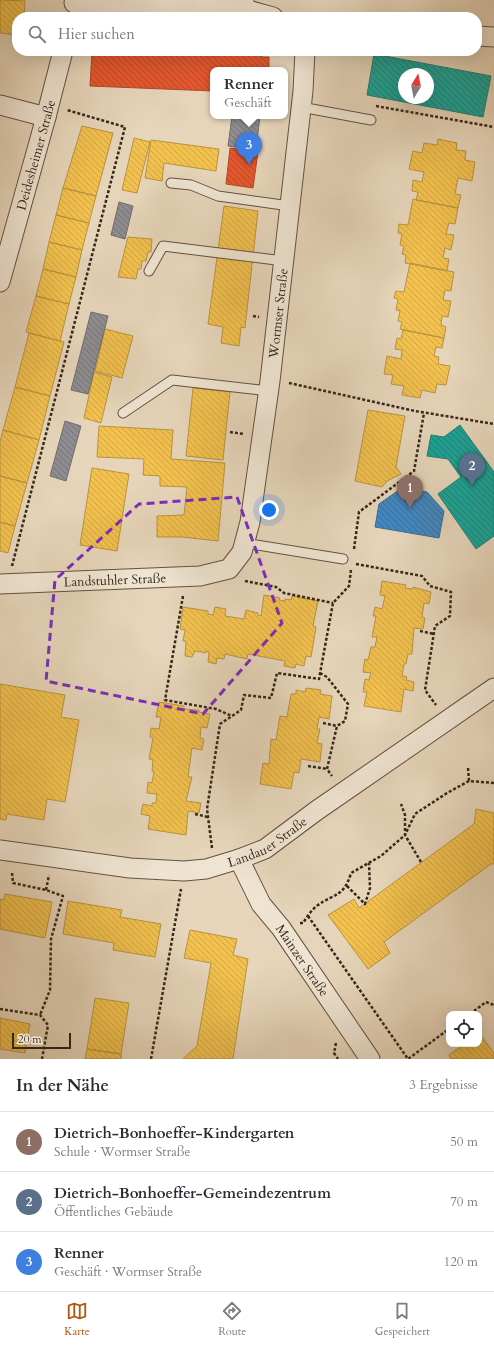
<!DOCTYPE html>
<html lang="de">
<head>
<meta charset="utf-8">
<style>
	body { margin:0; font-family:Cardo,serif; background:#f2f2f3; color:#2b2b33 }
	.controls { position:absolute; right:12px; bottom:12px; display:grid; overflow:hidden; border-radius:8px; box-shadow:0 4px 16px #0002 }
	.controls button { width:36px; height:36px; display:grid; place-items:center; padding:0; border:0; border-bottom:1px solid #e1e1e2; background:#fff; color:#2b2b33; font:20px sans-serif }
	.compass { position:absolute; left:398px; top:68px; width:36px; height:36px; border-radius:50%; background:#fff; box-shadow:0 4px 16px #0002; rotate:10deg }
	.scale { position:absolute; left:12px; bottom:10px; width:59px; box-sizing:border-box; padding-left:4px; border:2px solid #362719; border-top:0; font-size:11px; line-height:14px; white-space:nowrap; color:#362719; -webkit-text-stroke:3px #efe4d2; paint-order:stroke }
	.you { position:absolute; left:269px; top:510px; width:14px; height:14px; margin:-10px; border:3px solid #fff; border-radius:50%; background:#1a73e8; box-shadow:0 0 0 6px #1a73e833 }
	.badge { display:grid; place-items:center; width:26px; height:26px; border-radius:50%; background:#b45309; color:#fff; font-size:13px; font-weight:700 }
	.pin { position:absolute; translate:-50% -33px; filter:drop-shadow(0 1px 2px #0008) }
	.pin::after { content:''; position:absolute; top:21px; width:14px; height:12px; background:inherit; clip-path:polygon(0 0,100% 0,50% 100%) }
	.popup { position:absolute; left:210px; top:67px; width:78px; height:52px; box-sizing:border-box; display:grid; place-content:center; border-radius:8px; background:#fff; filter:drop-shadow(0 1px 3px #0005); font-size:13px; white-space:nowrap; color:#7c7c81 }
	.popup b { font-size:15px; color:#2b2b33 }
	.popup::after { content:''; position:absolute; left:50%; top:100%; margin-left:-8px; border:8px solid transparent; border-top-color:#fff }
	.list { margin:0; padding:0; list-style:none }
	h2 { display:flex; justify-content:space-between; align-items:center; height:52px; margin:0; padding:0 16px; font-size:17px }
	h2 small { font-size:13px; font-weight:400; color:#7c7c81 }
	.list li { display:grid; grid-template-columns:26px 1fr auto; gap:12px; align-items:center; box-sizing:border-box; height:60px; padding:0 16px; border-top:1px solid #e1e1e2 }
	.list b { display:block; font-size:15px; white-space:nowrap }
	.list p { margin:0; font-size:13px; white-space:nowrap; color:#7c7c81 }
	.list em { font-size:13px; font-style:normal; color:#7c7c81 }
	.icon { flex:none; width:22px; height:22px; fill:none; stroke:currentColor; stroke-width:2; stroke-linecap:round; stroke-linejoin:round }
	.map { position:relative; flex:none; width:494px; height:1059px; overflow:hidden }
	.search { position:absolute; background:#fff; box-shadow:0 4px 16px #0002; left:12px; right:12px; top:12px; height:44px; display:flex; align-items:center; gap:10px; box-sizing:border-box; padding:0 14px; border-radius:16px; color:#7c7c81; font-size:15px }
	.sheet { height:232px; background:#fff }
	nav { display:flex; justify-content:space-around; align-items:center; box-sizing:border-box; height:56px; border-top:1px solid #e1e1e2; background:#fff; font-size:11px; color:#7c7c81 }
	nav a { display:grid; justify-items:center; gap:2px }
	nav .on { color:#b45309 }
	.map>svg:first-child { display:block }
	.homes { fill:url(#homes-back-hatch); stroke:#ba933e }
	.shops { fill:url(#shops-back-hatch); stroke:#b04928 }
	.schools { fill:url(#schools-back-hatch); stroke:#3c6b91 }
	.public { fill:url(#public-back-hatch); stroke:#207e72; fill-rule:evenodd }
	.industry { fill:url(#industry-back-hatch); stroke:#736e6e }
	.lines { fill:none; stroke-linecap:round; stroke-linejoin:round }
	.service-casing { stroke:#625241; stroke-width:11 }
	.minor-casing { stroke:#625241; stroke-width:21 }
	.path { stroke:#362719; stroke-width:2.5; stroke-dasharray:3 2; stroke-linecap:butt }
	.service { stroke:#efe4d2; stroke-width:9 }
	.minor { stroke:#efe4d2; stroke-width:19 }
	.marked { fill:none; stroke:#7b2cbf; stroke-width:3; stroke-dasharray:8 5; stroke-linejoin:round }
	.labels { text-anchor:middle; stroke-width:4; stroke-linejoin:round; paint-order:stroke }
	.street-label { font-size:13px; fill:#362719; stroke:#efe4d2 }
</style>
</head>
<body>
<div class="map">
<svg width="494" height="1059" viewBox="0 0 494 1059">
	<defs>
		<pattern id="homes-back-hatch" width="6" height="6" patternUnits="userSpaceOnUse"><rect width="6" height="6" fill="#f2c14e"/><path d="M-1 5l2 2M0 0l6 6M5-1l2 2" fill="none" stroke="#d0a644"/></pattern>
		<pattern id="shops-back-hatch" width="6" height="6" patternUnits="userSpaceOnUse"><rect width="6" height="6" fill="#e4572e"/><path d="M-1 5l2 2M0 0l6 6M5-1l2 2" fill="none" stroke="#ba4826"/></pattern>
		<pattern id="schools-back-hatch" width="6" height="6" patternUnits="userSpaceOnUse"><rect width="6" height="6" fill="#3f88c5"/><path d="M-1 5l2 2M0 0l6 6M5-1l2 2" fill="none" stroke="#366f9f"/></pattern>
		<pattern id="public-back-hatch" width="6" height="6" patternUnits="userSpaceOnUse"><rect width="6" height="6" fill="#17a398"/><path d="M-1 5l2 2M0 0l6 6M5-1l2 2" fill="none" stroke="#16857b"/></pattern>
		<pattern id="industry-back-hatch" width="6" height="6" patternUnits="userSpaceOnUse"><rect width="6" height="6" fill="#8d8d92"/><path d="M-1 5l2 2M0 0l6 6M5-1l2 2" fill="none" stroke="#747376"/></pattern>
	</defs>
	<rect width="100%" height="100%" fill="#e6d5ba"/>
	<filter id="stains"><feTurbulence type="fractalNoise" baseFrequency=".005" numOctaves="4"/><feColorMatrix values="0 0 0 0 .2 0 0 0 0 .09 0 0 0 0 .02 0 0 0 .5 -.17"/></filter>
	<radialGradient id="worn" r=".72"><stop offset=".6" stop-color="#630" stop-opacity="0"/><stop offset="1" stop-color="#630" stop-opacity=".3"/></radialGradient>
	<path class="homes" d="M0,0L25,1L24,17H17V35L0,33Z
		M82,126L113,133L96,196L63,188Z
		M134,138L150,142L137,193L122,190Z
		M438,139L457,143L456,150L466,151L465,160L475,162L472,181L458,178L455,194L461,195L458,208L416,200L418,192L412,191L413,180L422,182L424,172L409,169L413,151L422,153L424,143L437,145Z
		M151,140L219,149L216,171L164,163L162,181L145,178Z
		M63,188L96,196L89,223L56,215Z
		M413,199L458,208L455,224L449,223L446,234L454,235L451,250L445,248L443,258L449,259L447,271L405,263L406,255L402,254L404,246L400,245L402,234L398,233L399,224L408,225Z
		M224,206L258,211L245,328L241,327L239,346L221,343L223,327L208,324Z
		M56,215L89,223L82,250L49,242Z
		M128,237L152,239L151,252H148L146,261H142L141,269H138L136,279L118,277Z
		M49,242L82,250L76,277L43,269Z
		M410,263L454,272L451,291L445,290L443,300L451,301L448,317L442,316L441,325L446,327L444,338L400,329L402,322L398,321L400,311L396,310L398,299L394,298L396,291L404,292Z
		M43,269L76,277L69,304L36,296Z
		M36,296L69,304L60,341L26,332Z
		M105,329L133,336L122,378L95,371Z
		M403,330L444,338L442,348L436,347L434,356L439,357L438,364L450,366L446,385L437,384L435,393L422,390L420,398L402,395L404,386L391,384L393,375L384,374L387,356L401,359L402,350L395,349L397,338L401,339Z
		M29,333L64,342L50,396L15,387Z
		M94,372L112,377L101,423L84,418Z
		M15,387L50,396L39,440L3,430Z
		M193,388L230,392L223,460L186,456Z
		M368,410L405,416L396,467L401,474L387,481L382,487L355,481Z
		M99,426L173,430L171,459L225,463L218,541L182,537H157V516L184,515L187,487L160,486V476L143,475L144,459L97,457Z
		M3,430L39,440L27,483L0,476V442Z
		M92,468L129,474L117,551L80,545Z
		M0,476L27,483L15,526L0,522Z
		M0,522L15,526L8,553L0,551Z
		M382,581L406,585L405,588L413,589V587L431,592L429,604L424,603L422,617L425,618L423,629L414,628L412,654H408L406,664H404L402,676L407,677L406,680L414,682L413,691L404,689L401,712L364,706L367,692H363L365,679L369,680L371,673L363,672L365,659L368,660L371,647H375L377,637H372L376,616H373L375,607L382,609L385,596L380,595Z
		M264,595L280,598L279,600L285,601V599L291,600L292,596L318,601L313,626L316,627L311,657L306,656L304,666L296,664L295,668L284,666L285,661L248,654L247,659L225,654L224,659L217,658L216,664L208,662L209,652L206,651V653L195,651L192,657L185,656L186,641H183L185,630L180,629L183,607L208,611V614L213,615L215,607L226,609L225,616L244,619L246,610L258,613V615L261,616Z
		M0,684L65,695L61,717L79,720L65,802L47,799L44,820L7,814L6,820L0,819Z
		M306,688L321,690L320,694L332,696L329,719L319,717L317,729H320L317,743L322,744L320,762L301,759L299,773L294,772L291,789L260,784L263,763L269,764L271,739L276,740L280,716L287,717L291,694H296V690L305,692Z
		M159,702L184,706V709L199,710V712L210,714L207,728L201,727L200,738L204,739L202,750L192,748L188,777H192L186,801L201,803L199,813L188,811L186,835L148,829L150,816L141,814L143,804L152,806V803H156L157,794L147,793L148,782L152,783L154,771H152L153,760L149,759L153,738L150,737L151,728L159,729L161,717H156Z
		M476,809L494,813V864H491L384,942L390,953L368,969L328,915L354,899L359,908L474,824Z
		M5,894L52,902L45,938L0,929V899L4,900Z
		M68,901L122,910L120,917L161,924L155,957L113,950L114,943L63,934Z
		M190,930L237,939L233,955L248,959L233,1059H183L197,1046L211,963L184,958Z
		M95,998L129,1003L121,1054L87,1049Z
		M0,1018L30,1024L25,1053L0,1049Z
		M479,1033L494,1053V1059H451L449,1055L465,1044H479Z
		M87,1049L121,1054V1059H85Z"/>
	<path class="shops" d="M92,51L217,56V51H262V57H269V70H213V91L90,86Z
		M230,148L258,152L253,188L226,184Z"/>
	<path class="schools" d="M409,483L413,489L427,492L444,511L439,538L375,527L379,504Z"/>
	<path class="public" d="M374,54L491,76L483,117L367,95ZM404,74H428V98H404Z
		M460,425L494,472V536L476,549L438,494L461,477L448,459L427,456L431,435L444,437Z"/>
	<path class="industry" d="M232,116H260L256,150L228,146Z
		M119,202L133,206L125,239L111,235Z
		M91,312L108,316L88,394L71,390Z
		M65,421L81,426L66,481L50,476Z"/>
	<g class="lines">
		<g class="service-casing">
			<path id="service" d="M301,107L371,120
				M171,183L191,185L218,196L290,206
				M149,271L163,246L284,261
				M123,413L172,380L269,391
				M245,543L343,559"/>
		</g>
		<g class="minor-casing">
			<g id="minor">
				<path d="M244,0V9L273,17"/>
				<path d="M74,3L244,9"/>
				<path d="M477,36L494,37"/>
				<path d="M0,105L46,117"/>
				<path id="s1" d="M0,282L46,117L63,51"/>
				<path id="s2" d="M0,584L200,576L229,569L242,552L250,522L270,381L303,91L305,51"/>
				<path id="s3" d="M0,850L130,868L184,871L206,869L239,859L265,849L316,811L494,688"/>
				<path id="s4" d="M239,859L261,904L281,928L370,1059"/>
			</g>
		</g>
		<path class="path" d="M376,106L494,127
			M253,316L259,317
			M289,383L415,411L494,424
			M230,432L244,434
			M354,549L359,512L414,471L424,413
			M356,564L422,576L430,586L451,592L450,616L435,626L425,690L436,705
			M12,566L125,127L67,110
			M245,581L276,587L284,593L333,603
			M183,596L165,700L216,709L232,716
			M420,631L434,634
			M320,673L327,677L348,704L345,721L337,726L327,769L332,776
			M323,723L337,726
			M308,766L327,769
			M468,768L469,781
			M195,814L208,817
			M212,848L207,809L220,724L241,710L244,695L271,698L277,673L319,679L333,603L349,586L351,570
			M421,862L405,835L415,814L447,793L469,781L494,783
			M12,873L13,883L46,890L63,896L51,939L50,990L40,1015
			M347,886L365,904L370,888L369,863
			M46,890L49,875
			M308,916L408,1059L449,1029
			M300,923H303C307,917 312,909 318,905C335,893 344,897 351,873L381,856L405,835V815L401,804
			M0,1009L40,1015L48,1025L42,1059
			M470,1014L486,1002L494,1005
			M336,1043L334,1053L338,1059
			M151,1059L181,889"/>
		<use href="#service" class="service"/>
		<use href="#minor" class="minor"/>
	</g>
	<path class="marked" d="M237,497L282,623L203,714L46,681L55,580L139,504Z"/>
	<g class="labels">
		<g class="street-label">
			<text dy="5" stroke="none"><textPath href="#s1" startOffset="132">Deidesheimer Straße</textPath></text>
			<text dy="5" stroke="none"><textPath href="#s2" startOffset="493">Wormser Straße</textPath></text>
			<text dy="5" stroke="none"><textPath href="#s2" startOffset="115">Landstuhler Straße</textPath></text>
			<text dy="5" stroke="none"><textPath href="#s3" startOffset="275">Landauer Straße</textPath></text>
			<text dy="5" stroke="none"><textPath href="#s4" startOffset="120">Mainzer Straße</textPath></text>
		</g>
	</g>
	<rect width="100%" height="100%" filter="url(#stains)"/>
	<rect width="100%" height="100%" fill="url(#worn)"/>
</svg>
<div class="controls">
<button><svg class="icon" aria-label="locate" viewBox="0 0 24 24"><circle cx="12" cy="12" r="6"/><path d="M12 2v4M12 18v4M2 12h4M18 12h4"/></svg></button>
</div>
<svg class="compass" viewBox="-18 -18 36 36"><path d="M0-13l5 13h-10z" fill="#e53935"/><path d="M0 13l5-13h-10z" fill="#7c7c81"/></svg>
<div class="scale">20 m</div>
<div class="you"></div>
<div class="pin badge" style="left:410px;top:508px;background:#8d6e63">1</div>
<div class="pin badge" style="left:472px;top:486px;background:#5c6f8a">2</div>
<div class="pin badge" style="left:249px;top:165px;background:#3f7fe0">3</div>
<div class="popup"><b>Renner</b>Geschäft</div>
<div class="search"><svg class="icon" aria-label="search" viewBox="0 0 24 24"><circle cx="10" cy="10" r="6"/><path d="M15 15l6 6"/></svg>Hier suchen</div>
</div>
<section class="sheet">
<h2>In der Nähe<small>3 Ergebnisse</small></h2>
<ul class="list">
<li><span class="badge" style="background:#8d6e63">1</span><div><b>Dietrich-Bonhoeffer-Kindergarten</b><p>Schule · Wormser Straße</p></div><em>50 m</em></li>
<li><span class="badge" style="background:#5c6f8a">2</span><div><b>Dietrich-Bonhoeffer-Gemeindezentrum</b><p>Öffentliches Gebäude</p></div><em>70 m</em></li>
<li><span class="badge" style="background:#3f7fe0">3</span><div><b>Renner</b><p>Geschäft · Wormser Straße</p></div><em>120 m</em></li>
</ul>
</section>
<nav>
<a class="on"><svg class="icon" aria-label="map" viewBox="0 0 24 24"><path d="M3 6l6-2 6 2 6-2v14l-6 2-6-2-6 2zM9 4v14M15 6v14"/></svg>Karte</a>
<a><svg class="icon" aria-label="directions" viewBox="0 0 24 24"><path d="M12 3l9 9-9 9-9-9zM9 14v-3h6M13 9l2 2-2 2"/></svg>Route</a>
<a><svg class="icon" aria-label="saved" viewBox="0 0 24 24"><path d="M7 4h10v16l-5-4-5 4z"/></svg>Gespeichert</a>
</nav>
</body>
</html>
